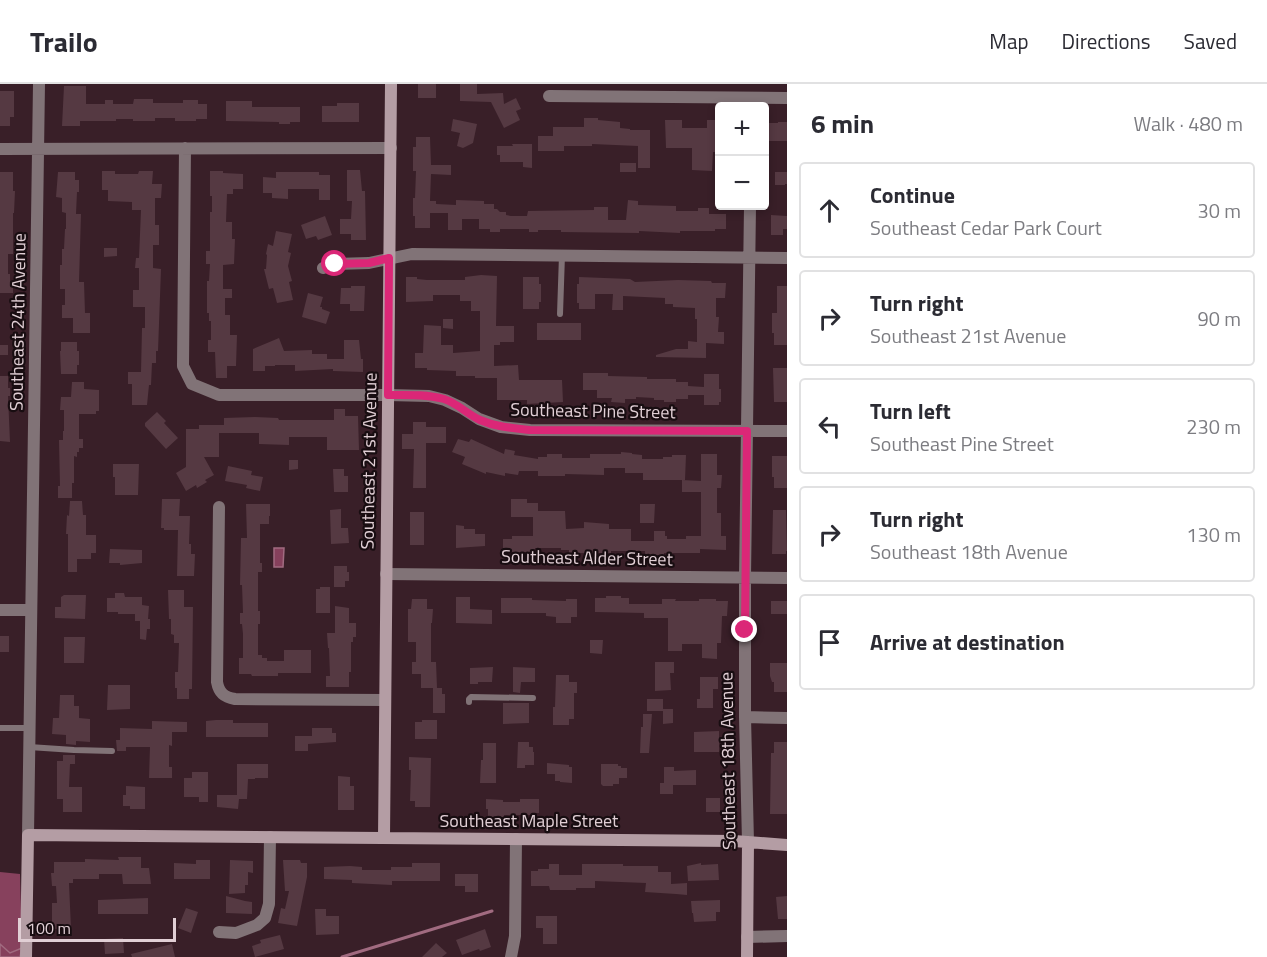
<!DOCTYPE html>
<html lang="en">
<head>
<meta charset="utf-8">
<style>
	body { margin:0; font-family:"Titillium Web",sans-serif; background:#f7f7f7; color:#2b2b33 }
	.controls { position:absolute; right:18px; top:18px; display:grid; overflow:hidden; border-radius:6px; box-shadow:0 3px 9px #0003 }
	.controls button { width:54px; height:54px; display:grid; place-items:center; padding:0; border:0; border-bottom:2px solid #e1e1e2; background:#fff; color:#2b2b33; font:30px sans-serif }
	.scale { position:absolute; left:18px; bottom:15px; width:158px; box-sizing:border-box; padding-left:6px; border:3px solid #e1cfd5; border-top:0; font-size:16px; line-height:21px; white-space:nowrap; color:#e1cfd5; -webkit-text-stroke:4px #180d11; paint-order:stroke }
	.stop { position:absolute; width:18px; height:18px; margin:-14px; border:4px solid #db2777; border-radius:50%; background:#fff }
	.stop.end { background:#db2777; border-color:#fff; box-shadow:0 2px 6px #0008 }
	.list { margin:0; padding:0; list-style:none }
	h2 { display:flex; justify-content:space-between; align-items:center; height:78px; margin:0; padding:0 24px; font-size:26px }
	h2 small { font-size:20px; font-weight:400; color:#7c7c81 }
	.list li { display:grid; grid-template-columns:39px 1fr auto; gap:18px; align-items:center; box-sizing:border-box; height:96px; margin:0 12px 12px; padding:0 12px; border:2px solid #e1e1e2; border-radius:6px }
	.list b { display:block; font-size:22px; white-space:nowrap }
	.list p { margin:0; font-size:20px; white-space:nowrap; color:#7c7c81 }
	.list em { font-size:20px; font-style:normal; color:#7c7c81 }
	.icon { flex:none; width:33px; height:33px; fill:none; stroke:currentColor; stroke-width:2; stroke-linecap:round; stroke-linejoin:round }
	.map { position:relative; flex:none; width:787px; height:873px; overflow:hidden }
	header { display:flex; align-items:center; gap:36px; box-sizing:border-box; height:84px; padding:0 30px; background:#fff; border-bottom:2px solid #e1e1e2 }
	header strong { font-size:28px }
	nav { display:flex; gap:33px; margin-inline-start:auto; font-size:21px }
	main { display:flex }
	aside { flex:1; background:#fff }
	.map>svg:first-child { display:block }
	.forest { fill:#87415d }
	.water { fill:#86405c; stroke:#a16b80; stroke-width:1.5 }
	.lines { fill:none; stroke-linecap:round; stroke-linejoin:round }
	.stream { stroke:#a16b80; stroke-width:3 }
	.building { fill:#553942 }
	.lane { stroke:#817377; stroke-width:6 }
	.street { stroke:#817377; stroke-width:12 }
	.secondary { stroke:#b49da4; stroke-width:12 }
	.route { stroke:#db2777; stroke-width:8 }
	.labels { text-anchor:middle; stroke-width:4.5; stroke-linejoin:round; paint-order:stroke }
	.street-label { font-size:18px; fill:#e1cfd5; stroke:#180d11 }
</style>
</head>
<body>
<header>
<strong>Trailo</strong>
<nav><a>Map</a><a>Directions</a><a>Saved</a></nav>
</header>
<main>
<div class="map">
<svg width="787" height="873" viewBox="0 0 787 873">
	<rect width="100%" height="100%" fill="#391f28"/>
	<path class="forest" d="M0,788L20,790L22,864L10,869L0,860Z"/>
	<path class="water" d="M274,464H284L283,483H274Z
		M0,860L10,869L22,864L20,873H0Z"/>
	<g class="lines">
		<path class="stream" d="M342,873L492,827"/>
	</g>
	<path class="building" d="M418,0H436V14H418Z
		M460,0H477V10L503,9L504,20L516,14L521,25L516,27L520,36L504,44L491,18L460,17Z
		M64,2H86V20H105V16H113V20H133L134,15H153V19H183V16H198V20H207V35H196V37H175V34H155V37H133V35H116V37H80V42H62Z
		M0,7H14V33H10V42H0Z
		M226,17H252V23H300V38H290V40H279V38L226,37Z
		M337,19H359V38H322V22H337Z
		M584,34H598V36L620,38V44L630,45V46H650V84H638V62L592,60V62H564V67H538V52H553V43H584Z
		M453,35L477,40L473,59L463,64L457,62L460,49L451,47Z
		M665,36H682V44H707V36H720V68H713L712,87L692,86V64H666Z
		M778,38H787V57H769V39H778Z
		M416,53H430L431,81H451V91L431,90L430,117H436V120L456,121V116L484,117V120H494V125H497L500,128H506V131L511,132H527L528,127L594,126V123H608V136H626L628,116L638,117V121L676,122V127H698V124H709V130H726V145H715V147H680V149L639,147V149L561,148V146H538V148H529V145H500V148H490V145H479V135H462V146H448V129H430V144H415V132H413V114H415L416,87H413V63H416Z
		M512,60H532V84L523,83V78H500V71H497V62H513Z
		M620,79H636V88H620Z
		M347,86H360L362,107H365L366,156H351V150H340V135H351L352,117H347Z
		M102,87H115V90H138L139,87H153L152,100H162L161,114H155V141H159V161H153V184L161,185L158,267H156V279H152L151,301H149L147,321H132V300H128V288H141L142,244H145V223H133V206H139V184H135L136,174H139L141,126H132V118L108,117V106H102Z
		M210,87H223V89L243,90V105H233V110H227L226,138H232V155H235L234,180L223,181V205H232V214H225V231H230V251H237L236,282H227V294H216L215,268H208V256H211V237H209V229H207V197H209L210,180H206V167H210V128H212V112H210Z
		M0,88H13V107H15L14,129H13V170H8V190H10V199H13V209H0Z
		M58,88H75V96H79V108H77L76,130H81L79,198H84L85,229H90V249H73V234H62V221H65V205H60V181H62V165H64L65,145H66V129L62,128V114L56,113Z
		M276,88H319V91H330V116H319V105H288V115L272,114V109H263V93L276,94Z
		M775,88H787V100H785V101H775Z
		M771,131L787,132V145H783V151H771Z
		M325,132L332,151L318,156L316,152L306,155L301,141Z
		M276,147L292,150L288,168L291,169L288,182L292,197L289,198L293,216L277,219L273,204L269,205L264,185H266L267,171L266,170L268,160L273,162Z
		M104,164H117V172L104,173Z
		M481,191L497,192L496,242H514V258H500V261H494V282L518,281L519,296H562L563,318L527,320V316H497V294H475V292H456V287L427,286V284H415V269H423L424,241L441,242V261H453V269L480,267V227H471V217H460V211H433V217L406,218V193H417V195L427,196H465V193Z
		M523,193H539V200H541V218H539V225H523Z
		M579,193L630,195L635,198L678,196L711,197L712,199H726L725,214H716V233H719L718,248H724V260L706,259V274L656,273V271L676,265H688V257L697,258V235H695V224L673,223V220H665V214L623,212V226H612L613,210H595V225H579V219H577V200H579Z
		M351,202H365L364,227H350V220H340L341,204H351Z
		M777,202H787V261H774V249H772V229H777Z
		M308,209L323,213L320,223H322V225L330,228L326,240L302,233Z
		M443,235H453V245L443,244Z
		M537,239H581V256H537Z
		M279,254L284,267L312,266V270H327V275H344V256H359L361,275H363V288L333,287V285L295,287V281H275V282H265V287H253V265Z
		M61,258H77V267H79V281H77V290H61L60,267H61Z
		M0,261H8V271H0Z
		M773,284H787V318H774Z
		M583,289H608V292L647,293V295H676V298H688V302L704,303V290H719V305H721V318H719V321H704V311H688V315H676V318H664V316H654V314L636,313V315H625V319L611,318L612,314H597V306H583Z
		M0,292H8V304H10V312H8L10,358L0,357Z
		M72,298H84V305L99,306V327H96V330H79V355H83V364H79V368H77V373L74,372V399H72V414H58V402H60L59,356H63V347H64V326H60L61,313H71Z
		M334,325H345V332H358L359,366H327V353H289V361L259,360V349H219V373H204L214,391L205,396L207,398L197,404L196,401L186,407L176,389L186,383V345H199V341H224V334L255,333L278,334L279,336H334Z
		M157,328L166,337L164,339L178,354L166,365L145,342V339Z
		M413,338H426V343H446V359H426V404H413L414,365H402V350H413Z
		M458,355L469,358L471,355L504,370L505,365L515,367L514,371L538,375V373H547V370H562V374H590V370H621V368L632,369V370L642,371V375H663V373H672V371H686L685,396H643V389H625V384H604V391L565,390V392H538V387H519L518,391L505,389V392L486,388V390L462,380L465,373L452,368Z
		M701,370H717V391H722L721,404H717V429H721V452H726V466L700,465V469H664V471H645V467H611V469H569V466H561V464H535V468H503V455H512V452H533V433H511V415H527V419H538V427H565L566,445L584,444V438L609,440V445H631V457H654V447H665V452H667V455H686V452H701V408H682V396L701,397Z
		M772,372H787V404H774V393H772Z
		M289,376H298V385L289,386Z
		M113,380H139L138,411H115V393H113Z
		M228,382L252,387L251,391L263,393L260,407L246,404L247,401L225,397Z
		M333,385H344V392H348V408H334Z
		M162,415H180L179,432H190L189,460H191V470H195L194,492H177L178,446H164V444H161Z
		M70,417H82L83,431H86V451H96V469H91V475H77V488H68V450H66L67,431L69,432Z
		M246,420H270V432H269V440H260V479H262V488H258V527H260V540H258V571H262V574H267V577H284V566H311V589H278V592H252L251,590H239V574H243V550L242,540H240V529H243L242,501H240L241,454H247Z
		M640,420H655L654,439H640Z
		M341,425V444H348L349,459L331,460L330,426Z
		M773,426H786L787,467H786V470H772Z
		M410,428H424V461H410Z
		M456,441L464,442V445H475V450H485V462L456,464Z
		M110,465L142,466V479L120,481V479H109Z
		M334,482H347V488H349V497H345V503H334Z
		M320,503H330V529H316V505H320Z
		M168,506H184V523H193L192,605H189V615H177V604H175V588H178L179,559H174V551L171,550V535H169Z
		M115,509H124L125,513H142V521L149,522L148,535H150V545H147L146,556L140,555V537H135V530H118V528H107V514H115Z
		M64,511H86L85,535L55,534V523H61V513Z
		M606,512H621V514H629V520H662V515H676L675,517H699V515H716V517H728L727,532H722L721,559H717V575L702,574V560H682V567H668V534H644V529L595,528V514H606Z
		M456,513H470V525L492,526V540L456,539Z
		M501,514H532V516L566,517V515H577V533H571V539H556V533L546,532V529H501Z
		M412,515H427V525H433L432,539H431V578H436L437,604H442V610H445V629H433V604H421V590H412V578H416V558H408V525H411Z
		M771,517H787V530H771Z
		M335,522L349,524V539H356V553H353V558H351V588H349V603H326V592H330L329,564H328L327,549H335Z
		M0,552H9V568H0Z
		M64,553H85L84,579H64Z
		M590,556H603L602,570L590,569Z
		M655,578H674V589H670L671,606L655,607Z
		M770,579H787V608H774V598H772L770,592Z
		M493,583L492,598H478V600H470V584Z
		M513,583L535,584V598H521L520,609L513,608Z
		M556,591H569V598H577V609H574V635H569V641H553V623H555Z
		M700,593H718V605H713V624H697V615H700Z
		M108,601H130V625L107,626Z
		M60,611H74V622H79V634L90,635V658L76,657V661L66,660V651L52,650L53,634H59Z
		M647,615H663V625H673V639L663,640V627H647Z
		M503,619H529V639L503,640Z
		M643,630H652L649,669H640L641,643H643Z
		M216,636H233V639H268V653H206V637Z
		M422,636H437V655H415V638H422Z
		M152,637L187,638V648H172V662L169,661V683H172V694H149L150,663H126V667H117L116,656H120V644L152,645Z
		M312,644H332V649H336V658L308,660V667H295V652H312Z
		M719,647V668H694V648Z
		M518,658H529V663H533V668H534V681H525V684H517Z
		M774,658H787V730H770L771,669H774Z
		M483,659H496V699H480L481,676H483Z
		M63,671H75V680H70L69,703H82V728H63V715H57V677H63Z
		M409,673L431,674L430,723H415V717H410L411,686H409Z
		M547,679L569,681V683H572V699L560,698V697H555V690H547Z
		M237,680H268V694H255V695H248L247,715H239L238,725L217,723V711H237Z
		M601,680H618V682H621V684H627V694H619V700H613V702H603L601,700Z
		M664,683H674V687L696,686V701H673V710H660V699H664Z
		M192,688H208V718H199V713H184V694H192Z
		M338,692L350,693V702H354V726H338Z
		M126,702L145,703V725H130V722H123V711H126Z
		M706,714H720V728H706Z
		M486,715L503,716V718H520V715H539V729H533V731H504V733H488V725H486Z
		M118,773H141V784H149L151,800H123L122,790H99V795H73V799H69L71,845H52V819H57L56,802H52L51,789H54V778H85V775L119,776Z
		M196,776H210V795H174V779L196,780Z
		M230,776L253,777V789L248,788V801H245V809L229,810Z
		M283,776H300L301,779H307V793L297,842L278,839L281,824L285,825L289,807H285Z
		M412,779H440V797H392V801L352,799V796L324,795V783L350,782L362,783V786H391V783H412Z
		M701,779V781L718,780L719,796L688,797L687,782Z
		M549,780H559V791H582V780H623V782H658V788H671V800L687,799V811L676,810L645,808L646,799L595,797V804H576V806H550L549,802H531V787H538V785H549Z
		M455,790H478V808H465V802H455Z
		M226,812L245,817L252,818V830L226,829Z
		M787,812V835H778L776,813Z
		M148,814V830H98V816Z
		M720,816V828H716V837L694,838L693,829H692L691,817Z
		M186,824L198,828L191,849L178,844Z
		M315,825H326V832H339V850L316,851Z
		M536,832H557V860H543V844H536Z
		M485,845L491,863L480,867L479,865L462,871L456,856Z
		M280,851L284,865L255,873L252,862L261,859L260,856Z
		M123,854L124,869L105,870L104,855Z
		M436,859L447,869L442,873H422Z
		M172,860L175,873H132L131,870Z"/>
	<g class="lines">
		<path class="lane" d="M560,230L562,171
			M469,618V615L471,613L533,614
			M0,644H29
			M29,663L74,666L112,667"/>
		<path class="street" d="M549,12L787,14
			M185,64L183,282L192,300L219,311H388L429,312L445,316L462,324L479,335L501,343L530,346L787,347
			M0,65L391,64
			M323,184L335,180L369,179L412,170L787,174
			M219,423L217,598C219,609 224,613 235,615L384,616
			M386,490L787,494
			M0,526H31
			M745,633L787,634
			M28,751L39,0
			M748,758L745,633V493L750,122
			M219,848L236,849L257,841L265,834L269,820L270,753
			M747,853L787,852
			M511,873L515,852L516,755"/>
		<path class="secondary" d="M384,754L391,0
			M26,873L28,751L734,757L787,761
			M747,873L748,758"/>
	</g>
	<g class="lines">
		<path class="route" d="M335,180L369,179L389,174L388,311C406,311 426,310 444,315C457,319 467,330 480,336C496,343 513,344 530,346L747,347L745,546"/>
	</g>
	<g class="labels">
		<g class="street-label">
			<text transform="translate(18 238) rotate(-89)" y="6">Southeast 24th Avenue</text>
			<text transform="translate(593 327) rotate(1)" y="6">Southeast Pine Street</text>
			<text transform="translate(369 377) rotate(-89)" y="6">Southeast 21st Avenue</text>
			<text transform="translate(587 474) rotate(1)" y="6">Southeast Alder Street</text>
			<text transform="translate(728 677) rotate(-91)" y="6">Southeast 18th Avenue</text>
			<text x="529" y="743">Southeast Maple Street</text>
		</g>
	</g>
</svg>
<div class="controls">
<button>+</button>
<button>−</button>
</div>
<div class="scale">100 m</div>
<div class="stop" style="left:335px;top:180px"></div>
<div class="stop end" style="left:745px;top:546px"></div>
</div>
<aside>
<h2>6 min<small>Walk · 480 m</small></h2>
<ul class="list">
<li><svg class="icon" aria-label="ahead" viewBox="0 0 24 24"><path d="M12 20V5M6 11l6-6 6 6"/></svg><div><b>Continue</b><p>Southeast Cedar Park Court</p></div><em>30 m</em></li>
<li><svg class="icon" aria-label="right" viewBox="0 0 24 24"><path d="M7 20v-9h11M14 6l5 5-5 5"/></svg><div><b>Turn right</b><p>Southeast 21st Avenue</p></div><em>90 m</em></li>
<li><svg class="icon" aria-label="left" viewBox="0 0 24 24"><path d="M17 20v-9H6M10 6l-5 5 5 5"/></svg><div><b>Turn left</b><p>Southeast Pine Street</p></div><em>230 m</em></li>
<li><svg class="icon" aria-label="right" viewBox="0 0 24 24"><path d="M7 20v-9h11M14 6l5 5-5 5"/></svg><div><b>Turn right</b><p>Southeast 18th Avenue</p></div><em>130 m</em></li>
<li><svg class="icon" aria-label="arrive" viewBox="0 0 24 24"><path d="M6 21V4h12l-3 4 3 4H6"/></svg><div><b>Arrive at destination</b></div></li>
</ul>
</aside>
</main>
</body>
</html>
